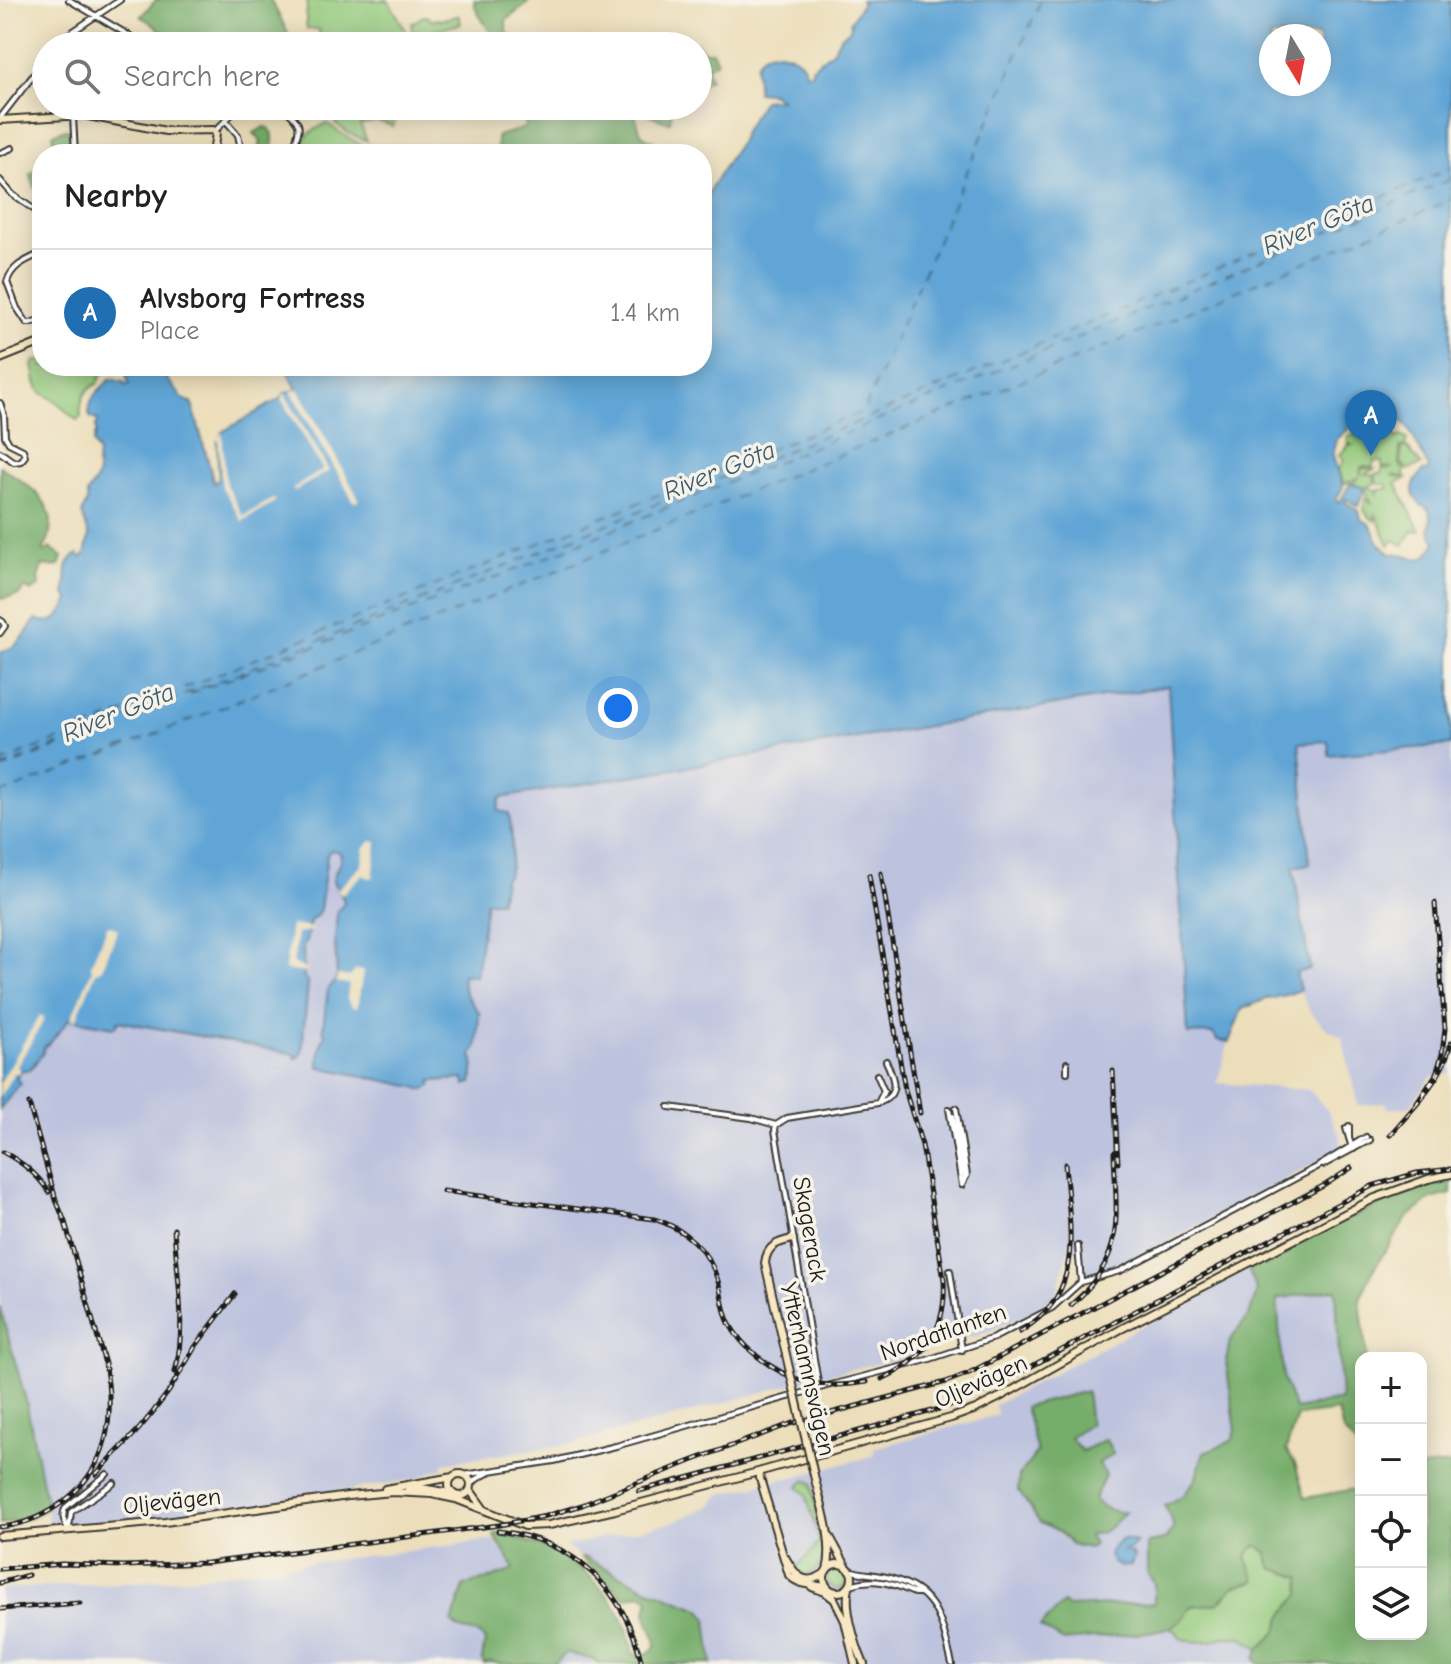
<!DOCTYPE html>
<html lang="en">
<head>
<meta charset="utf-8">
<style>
	body { margin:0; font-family:"Comic Neue",sans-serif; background:#f2f2f2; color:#222 }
	.controls { position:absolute; right:24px; bottom:24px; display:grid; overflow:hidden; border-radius:16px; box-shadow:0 4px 20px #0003 }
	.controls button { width:72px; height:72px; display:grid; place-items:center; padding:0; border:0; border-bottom:2px solid #e0e0e0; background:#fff; color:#222; font:40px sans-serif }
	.compass { position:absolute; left:1259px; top:24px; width:72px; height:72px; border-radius:50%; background:#fff; box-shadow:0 4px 20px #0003; rotate:170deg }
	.you { position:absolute; left:618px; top:708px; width:28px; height:28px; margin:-20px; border:6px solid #fff; border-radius:50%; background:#1a73e8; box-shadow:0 0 0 12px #1a73e833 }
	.badge { display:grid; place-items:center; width:52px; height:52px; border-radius:50%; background:#1f6fb2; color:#fff; font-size:26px; font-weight:700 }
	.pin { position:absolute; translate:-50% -66px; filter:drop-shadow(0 2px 4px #0008) }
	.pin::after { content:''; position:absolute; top:42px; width:28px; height:24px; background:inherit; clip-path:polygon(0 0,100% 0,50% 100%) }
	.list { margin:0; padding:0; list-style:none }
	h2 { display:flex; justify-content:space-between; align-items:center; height:104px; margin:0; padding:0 32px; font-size:34px }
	h2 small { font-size:26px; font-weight:400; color:#767676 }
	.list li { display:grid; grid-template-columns:52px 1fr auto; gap:24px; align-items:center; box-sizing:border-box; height:128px; padding:0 32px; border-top:2px solid #e0e0e0 }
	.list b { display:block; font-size:30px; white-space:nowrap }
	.list p { margin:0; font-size:26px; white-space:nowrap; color:#767676 }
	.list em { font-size:26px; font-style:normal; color:#767676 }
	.icon { flex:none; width:44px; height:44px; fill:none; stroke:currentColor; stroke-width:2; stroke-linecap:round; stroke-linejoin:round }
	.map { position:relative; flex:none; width:1451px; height:1664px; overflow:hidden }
	.search { position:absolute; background:#fff; box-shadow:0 4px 20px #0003; left:32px; top:32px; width:680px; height:88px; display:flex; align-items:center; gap:20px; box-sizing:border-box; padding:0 28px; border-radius:44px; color:#767676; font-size:30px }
	.panel { position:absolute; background:#fff; box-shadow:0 4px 20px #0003; left:32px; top:144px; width:680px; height:232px; border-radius:32px }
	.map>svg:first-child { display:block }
	.industrial { fill:#bdc3de; fill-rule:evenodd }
	.green { fill:#93c97b; stroke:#58724c; stroke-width:2; fill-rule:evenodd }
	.forest { fill:#76ad6b; stroke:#496444; stroke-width:2; fill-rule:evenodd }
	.water { fill:#60a5d5; stroke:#3e6078; stroke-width:2; fill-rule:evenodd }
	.pier { fill:#ecdeba }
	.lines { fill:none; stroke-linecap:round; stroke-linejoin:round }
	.ferry { stroke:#3b5a6f; stroke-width:2; stroke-dasharray:10 8; stroke-linecap:butt }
	.street-casing { stroke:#3b3934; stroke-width:8 }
	.secondary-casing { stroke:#3b3934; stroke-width:10 }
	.street { stroke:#fff; stroke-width:4 }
	.secondary { stroke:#f7e8c3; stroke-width:6 }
	.rail-casing { stroke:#1c1c1c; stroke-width:5 }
	.rail { stroke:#f7f3e8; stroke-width:2; stroke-dasharray:6; stroke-linecap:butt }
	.secondary-bridge-casing { stroke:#3b3934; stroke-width:10; stroke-linecap:butt }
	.secondary-bridge { stroke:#f7e8c3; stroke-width:6 }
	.labels { text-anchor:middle; stroke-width:7; stroke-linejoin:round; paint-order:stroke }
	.street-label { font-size:24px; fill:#1c1c1c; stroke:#f7f3e8 }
	.water-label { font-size:26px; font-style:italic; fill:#3b5a6f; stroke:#f7f3e8 }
</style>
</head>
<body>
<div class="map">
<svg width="1451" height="1664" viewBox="0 0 1451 1664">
	<rect width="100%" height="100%" fill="#f7f3e8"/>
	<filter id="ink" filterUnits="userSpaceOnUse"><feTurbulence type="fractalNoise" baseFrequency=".0125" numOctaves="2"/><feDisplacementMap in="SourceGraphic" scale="16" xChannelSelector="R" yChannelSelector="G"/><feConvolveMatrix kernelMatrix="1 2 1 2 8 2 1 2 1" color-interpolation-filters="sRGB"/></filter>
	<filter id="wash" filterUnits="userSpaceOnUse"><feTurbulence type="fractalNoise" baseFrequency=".006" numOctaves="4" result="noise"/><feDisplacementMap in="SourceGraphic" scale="32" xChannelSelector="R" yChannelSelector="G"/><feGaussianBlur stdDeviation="1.8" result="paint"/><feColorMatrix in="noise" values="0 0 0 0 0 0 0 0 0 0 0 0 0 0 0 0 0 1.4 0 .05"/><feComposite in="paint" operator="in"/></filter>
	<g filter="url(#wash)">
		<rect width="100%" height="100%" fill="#ecdeba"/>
		<path class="industrial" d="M1169,686L1188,1034L1213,1033L1217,1040L1229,1042L1217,1083L1309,1090L1328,1111L1340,1135L1342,1149L1114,1270L1086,1276L1083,1258L1070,1245L1057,1291L1050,1301L1023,1317L975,1337L953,1339L925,1352L911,1356L821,1376L674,1417L566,1445L443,1463V1469L435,1470L416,1479L231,1509L104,1522L48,1524L47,1508L26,1401L0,1307V1109L20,1083L16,1078L20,1071L23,1069L31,1070L43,1054L44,1047L50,1043L69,1019L116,1026L117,1020L295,1055V1058L302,1051L307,1004L308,984L304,978L303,946L306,942L310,921L316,916L320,910L327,855L331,850H335L340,852L341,859L334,886L343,898L344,903L337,912L335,942L337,975L336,982L328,989L323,1028L325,1034L322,1040L423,1090L431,1081L465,1079L470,1085L472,1083L474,1061L472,1055L477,1045L479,1012L463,990L462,982L463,975L476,976L486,900L500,901L512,836L509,813L498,811L500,798Z
			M1328,740L1330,755L1451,745V1072L1440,1077L1432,1076L1412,1104L1408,1107L1389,1109L1386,1103L1358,1106L1342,1037L1327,1029L1310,1012L1300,990L1296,972L1293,866L1310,864L1299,743Z
			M1248,1269L1257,1290L1249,1316L1230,1340L1226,1362L1236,1430L1232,1441L1204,1452L1196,1478L1184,1496L1166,1506L1174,1527L1165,1540L1147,1543V1573L1154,1583V1603L1068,1607L1063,1604L1040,1627L1143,1633L1169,1628L1177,1632L1211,1641L1223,1637H1243L1259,1649L1255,1659L1260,1664H895L885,1659L841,1664H712L710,1645L657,1593L586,1558H581L565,1546L674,1522L710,1506L720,1494L818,1471L875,1455L874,1448L997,1415L995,1405ZM1069,1437L1082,1451L1106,1439L1098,1463L1105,1475L1094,1499L1099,1505L1113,1512H1123L1099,1535L1091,1534L1071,1545L1061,1533L1040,1523L1019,1475L1037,1452Z
			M1336,1289L1341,1401L1295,1409L1283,1379L1277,1299Z
			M494,1540L576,1638L595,1664H0V1589L137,1582L198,1577Z"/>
		<path class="green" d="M308,0H388L408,34L391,46H320L319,29H307L306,18Z
			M424,16L426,17L428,16L432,21L437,19C446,21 452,15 459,16L461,24L430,31L432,43L417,45L412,34V23Z
			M320,106H368L330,119Z
			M380,106H389L387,108L392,119L395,120L393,126L377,121L363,124L361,122V112Z
			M356,114L367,141L348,133L335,123L336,120Z
			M325,124H328L342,134L378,154H299C302,136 310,132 325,124Z
			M35,361H42V366H115L118,370L115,373L107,371L103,372L97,384C84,389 79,403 81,417L77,420C68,415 64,408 57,402C50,396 39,395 37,385C34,378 36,373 33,366Z
			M1379,412L1384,419L1382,425L1397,438L1401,436L1407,439L1405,446L1400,447L1399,465L1403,468L1405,477L1392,475L1406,479L1396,483L1420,531H1413L1403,545L1394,540L1389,545L1375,513V521C1365,513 1361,511 1366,498L1372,504L1364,487L1350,483H1355V480L1360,477L1344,484L1339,469L1344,460L1339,455L1347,448V446L1352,445L1349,444L1347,437L1354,434L1358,436L1353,429L1367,418L1373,419ZM1374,461L1382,462V467L1393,468L1382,469L1381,474L1376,473L1377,484H1386L1388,489L1378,490V496L1376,490L1366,487L1375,484L1374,475L1365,474L1375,469L1362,468L1360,475L1361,467H1373Z
			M1407,447L1421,465L1406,470L1405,466L1400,464L1402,448Z
			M804,1481H808L812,1483L823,1556C820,1570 811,1579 798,1572L796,1569C804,1555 814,1556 819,1539L806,1494L798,1486Z
			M1257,1545L1266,1552L1272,1568L1301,1577L1300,1594L1283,1615L1276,1633L1259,1649L1243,1637H1223L1211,1641L1195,1642L1180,1638L1177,1632L1169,1628L1181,1620L1192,1606L1219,1603L1233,1587L1255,1581L1253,1573L1246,1558L1250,1550Z
			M827 1579a10 10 0 1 1 20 0a10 10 0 1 1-20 0Z"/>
		<path class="forest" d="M156,0H270C280,15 286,30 294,46H284L283,44L174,43L169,36L141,16Z
			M474,0H529L526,5L506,20C505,47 524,39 542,46H493C494,26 475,19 474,0Z
			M693,43H696L704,51H712L717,61L706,68L710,79L698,86V46H693Z
			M504,106H575L583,114L597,113L606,106H632L641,133L645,137L654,142L661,151V154H499L497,148V136L522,129L526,125L523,113H518L509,119L504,117L502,112Z
			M645,106H673L670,122L661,120L647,113Z
			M264,127L269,128L273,134V154H255L258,152L261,141L254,133Z
			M65,129L68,130L72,139L71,145L58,143L57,148L61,151V154H43L53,143V134Z
			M34,171L38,172L42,186V213L34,205L37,193L30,174Z
			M0,466C33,489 67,507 43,551L46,552L50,548L62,557L59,566C52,568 48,564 42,566L38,578L39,586L36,589L31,591L25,587L19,595L0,599Z
			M1451,1182V1194L1431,1199L1407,1218L1373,1270L1360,1299L1367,1358H1361V1463L1357,1447L1343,1431L1338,1411L1297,1416L1286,1450L1295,1463L1305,1498L1355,1489L1361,1480V1634H1421V1467L1451,1464V1661L1443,1664H1260L1255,1659L1259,1649L1276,1633L1283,1615L1300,1594L1301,1578L1272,1568L1266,1552L1257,1545L1250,1550L1246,1558L1253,1573L1255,1581L1233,1587L1219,1603L1192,1606L1181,1620L1169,1628L1143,1633L1064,1641L1040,1627L1063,1603L1068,1607L1154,1603V1583L1147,1573V1543L1165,1540L1174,1527L1165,1506L1184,1495L1196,1478L1204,1452L1232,1441L1236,1430L1226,1362L1230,1340L1249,1316L1257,1291L1248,1269C1284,1250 1321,1232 1358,1214C1388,1201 1418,1187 1451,1182ZM1336,1289L1341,1400L1295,1409L1283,1379L1277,1299Z
			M0,1307L26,1401L47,1508L31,1518L0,1524Z
			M1086,1391L1090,1424L1070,1438L1082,1451L1106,1439L1113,1454L1099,1463L1105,1475L1094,1499C1102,1509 1112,1512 1125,1512C1115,1523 1106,1535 1091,1534L1089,1537L1094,1544L1090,1548L1071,1545L1061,1533L1040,1523L1018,1490L1019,1476L1037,1452L1025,1407Z
			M497,1533C515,1538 533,1542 550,1550C581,1564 612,1593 625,1624C629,1633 630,1644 634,1654C644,1656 650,1654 656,1645C656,1644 653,1633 653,1632C648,1621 642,1615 649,1602L647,1597L641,1594L625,1598L581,1558H586L646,1588L700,1609L707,1618L712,1664H597L595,1660L566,1653L554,1664H502L491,1662L484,1664L482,1659L485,1640C473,1627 463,1635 452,1623L464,1586C477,1581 506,1576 514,1568L494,1535Z"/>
		<path class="water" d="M861,0H1451V745L1329,755L1328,741L1299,743L1310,864L1293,867L1310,969L1296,973L1300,990L1280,997L1278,995L1276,998L1266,999L1242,1009L1229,1042L1217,1040L1213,1033L1188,1034L1168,686L500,798L498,811L509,813L512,836L511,861L508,874L504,879L500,901H486L476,976L463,975C460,991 470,1000 479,1012L477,1046L472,1055L474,1061L472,1083L465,1085L464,1079L432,1081L431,1086L423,1090L415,1087L319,1067L320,1048L325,1034L323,1029L328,989L335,982L337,975L335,942L337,912L344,903L343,898L333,882C333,870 343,865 340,852L331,850L327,855L320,910L316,916L310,921L306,942L303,946L304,978L308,984L302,1051L299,1057L295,1059V1054L118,1021L116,1027H114L69,1019L50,1043L44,1047L43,1054L38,1059L30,1070C22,1069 20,1070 16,1078L20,1083L0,1109V653C24,643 22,637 36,619C55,627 61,616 69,600L67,595L65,596C65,591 66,587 66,583C67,570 65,561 78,554L81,558L85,555L89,536L82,513L87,502V493L95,482L98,473L97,463L98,453L93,443L96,433V425L99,421L90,417C85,401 100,389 111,379L124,382L126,386L129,384L124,369L131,366H157L183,399L192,403L214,483L219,479L217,443L222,432L281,398L284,393L297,389L284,366H702V210L704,206L702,201L707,198L712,186L740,141L743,133L763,100L780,99L771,93L757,92C758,85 755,73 756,66C761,45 790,51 801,62C803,65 806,70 807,74L812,72V68L833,50L841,36L849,31L851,25L850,22L861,5ZM1271,36H1319V84H1271ZM1374,407C1378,407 1383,406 1387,408C1407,416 1419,451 1429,468L1428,470L1423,471C1414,482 1407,491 1420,504C1425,508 1427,506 1430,512C1434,525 1423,525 1436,542C1419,573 1417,551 1391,554L1379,543L1370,524L1361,519L1359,511L1345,502L1347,499L1358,506L1364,491L1362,487L1350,484L1340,502L1336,500L1343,487L1333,455L1337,439L1367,412L1368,408Z
			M1122,1539L1137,1542L1131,1549L1124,1551L1132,1554L1134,1557L1131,1565L1121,1567L1113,1563L1109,1556L1111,1550Z"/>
		<path class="pier" d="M298,389L359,499V501L354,502L291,391Z
			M284,393L329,471L294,491L293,488L323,470L281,398Z
			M222,432L226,485L243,516L273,499L276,501L242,521L222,487L218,438Z
			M371,841L377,842L373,878L366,877L363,874L341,895L337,890L362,865L365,847Z
			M108,925L118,929L102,969L96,972L76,1020L71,1019L92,970L91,964Z
			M291,925L312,928L311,931L297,934L293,963L307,970V973L285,970Z
			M356,970L363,971L357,1008L351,1006L347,999L349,984L336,982L337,975L350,977Z
			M40,1015L45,1018L17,1066L20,1071L19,1073H14L0,1096V1083Z"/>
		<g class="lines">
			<path class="ferry" d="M190,694L520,568L1116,322L1451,179
				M0,763L864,411L1041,0
				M0,768L439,593L877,414L1451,168
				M0,770L62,745
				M0,794L144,739L1134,335L1451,200"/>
		</g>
	</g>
	<g filter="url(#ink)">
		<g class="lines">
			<g class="street-casing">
				<path id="street" d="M69,0L147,46
					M57,46L66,36L120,0
					M115,46L125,34
					M282,106C308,129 297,126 293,154
					M73,116L75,154
					M0,118L46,59
					M226,121L238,135L241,149
					M215,131L240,106
					M0,153L12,148
					M0,180L13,195L42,215
					M42,253C27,260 12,265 7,282L17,308L27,323H30L42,319
					M0,403L4,415L5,436L9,443L23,450L25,456L21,461L14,462L0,452
					M0,620L3,622L5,626L0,633
					M1067,1063V1072
					M877,1075L884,1091L878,1103C901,1095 894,1078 886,1061
					M669,1107L751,1118L776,1125L787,1118L878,1103
					M956,1108L967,1175L962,1185
					M949,1109L962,1185
					M953,1116L965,1178
					M776,1125L775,1130L819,1388
					M1349,1126V1138
					M1346,1128L1352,1148
					M1323,1165L1370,1140
					M1078,1246L1081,1282
					M950,1271L962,1350
					M464,1475L554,1461L616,1446L827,1386L927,1360L994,1338L1052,1308L1081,1282L1120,1271L1317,1167L1366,1137
					M471,1485L477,1479L488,1473
					M69,1528L71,1512L114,1483
					M69,1530C64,1522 61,1515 66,1507L107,1474
					M849,1570C861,1574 873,1574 886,1577C937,1589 941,1619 952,1664
					M850,1585C874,1577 893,1583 914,1593H920"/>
			</g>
			<g class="secondary-casing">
				<path id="secondary" d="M0,120L83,115L166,131L213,130L216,133L213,154
					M0,359L42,342
					M790,1372L765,1263C767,1245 778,1242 793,1239
					M758,1472L789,1575C800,1587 813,1583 828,1588
					M449 1485a11 11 0 1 1 22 0a11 11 0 1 1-22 0Z
					M814,1475C820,1502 835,1542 827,1570
					M385,1489L453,1477
					M408,1490L421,1488L451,1493
					M470,1490L483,1508
					M392,1492L432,1494L456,1499L525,1526L549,1525L615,1510L758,1472L951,1418L976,1409L1000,1397L1121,1329L1375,1198L1428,1179L1451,1174
					M0,1536L165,1522L348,1496L393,1492
					M830,1537L846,1566
					M785,1557C795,1575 804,1588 825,1573
					M824 1578a14 14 0 1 1 28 0a14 14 0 1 1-28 0Z
					M812,1587L825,1592L834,1599
					M849,1587C844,1608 855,1644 864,1664
					M830,1590L845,1621L855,1664"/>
			</g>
			<use href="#street" class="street"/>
			<use href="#secondary" class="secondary"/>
			<g class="rail-casing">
				<path id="rail" d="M881,873L920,1113
					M869,875L905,1090L922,1145L944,1280C947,1329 926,1359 882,1379
					M1435,903L1445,1029L1442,1054L1438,1068L1435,1076L1417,1103C1433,1084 1445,1068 1451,1043
					M1113,1071L1118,1163
					M1390,1135L1424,1096
					M3,1152C23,1163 36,1173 49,1192
					M443,1191L654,1219C684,1228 709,1250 718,1281C722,1295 723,1310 729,1323C736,1336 746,1347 757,1356C793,1385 823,1389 867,1382
					M174,1229C177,1276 187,1326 175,1372
					M1071,1305C1127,1257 1116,1218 1114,1152
					M1020,1332C1033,1323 1047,1313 1056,1298C1079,1260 1068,1207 1065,1164
					M96,1474L139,1429L153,1412L169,1391L195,1347L235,1294
					M639,1491L943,1408L975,1396L1372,1186L1417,1173L1451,1169
					M0,1527C22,1525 39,1518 57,1506C107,1473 116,1420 105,1364L65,1222L56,1200L29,1104
					M498,1531C575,1540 625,1590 642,1664
					M0,1569L62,1564L124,1566L207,1563L499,1525L546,1516L582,1505L691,1461L790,1424L946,1382L969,1373L1325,1185L1351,1168
					M0,1583L28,1575
					M0,1609L80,1603"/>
			</g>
			<use href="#rail" class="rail"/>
			<g class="secondary-bridge-casing">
				<path id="secondary-bridge" d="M790,1372L814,1475"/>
			</g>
			<use href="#secondary-bridge" class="secondary-bridge"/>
		</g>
	</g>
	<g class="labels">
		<g class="street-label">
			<text transform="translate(810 1229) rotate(80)" y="8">Skagerack</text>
			<text transform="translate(943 1332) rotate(-19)" y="8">Nordatlanten</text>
			<text transform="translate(808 1369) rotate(77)" y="8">Ytterhamnsvägen</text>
			<text transform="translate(981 1381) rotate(-24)" y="8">Oljevägen</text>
			<text transform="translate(172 1501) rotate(-6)" y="8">Oljevägen</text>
		</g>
		<g class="water-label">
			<text transform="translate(1318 224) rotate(-23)" y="9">River Göta</text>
			<text transform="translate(719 470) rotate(-22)" y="9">River Göta</text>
			<text transform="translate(118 712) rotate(-22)" y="9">River Göta</text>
		</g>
	</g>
</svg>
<div class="controls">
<button>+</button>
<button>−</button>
<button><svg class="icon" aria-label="locate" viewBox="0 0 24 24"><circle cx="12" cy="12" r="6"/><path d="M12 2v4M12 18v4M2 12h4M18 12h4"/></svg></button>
<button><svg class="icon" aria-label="layers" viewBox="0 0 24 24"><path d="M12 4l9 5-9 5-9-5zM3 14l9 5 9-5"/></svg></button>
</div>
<svg class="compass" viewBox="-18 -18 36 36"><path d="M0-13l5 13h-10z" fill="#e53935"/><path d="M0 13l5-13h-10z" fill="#767676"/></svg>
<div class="you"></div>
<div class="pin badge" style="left:1371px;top:456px">A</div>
<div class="search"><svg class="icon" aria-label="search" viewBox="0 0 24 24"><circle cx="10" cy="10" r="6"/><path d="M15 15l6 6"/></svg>Search here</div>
<section class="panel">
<h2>Nearby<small></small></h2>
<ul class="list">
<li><span class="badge">A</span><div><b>Alvsborg Fortress</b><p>Place</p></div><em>1.4 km</em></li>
</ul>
</section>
</div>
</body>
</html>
